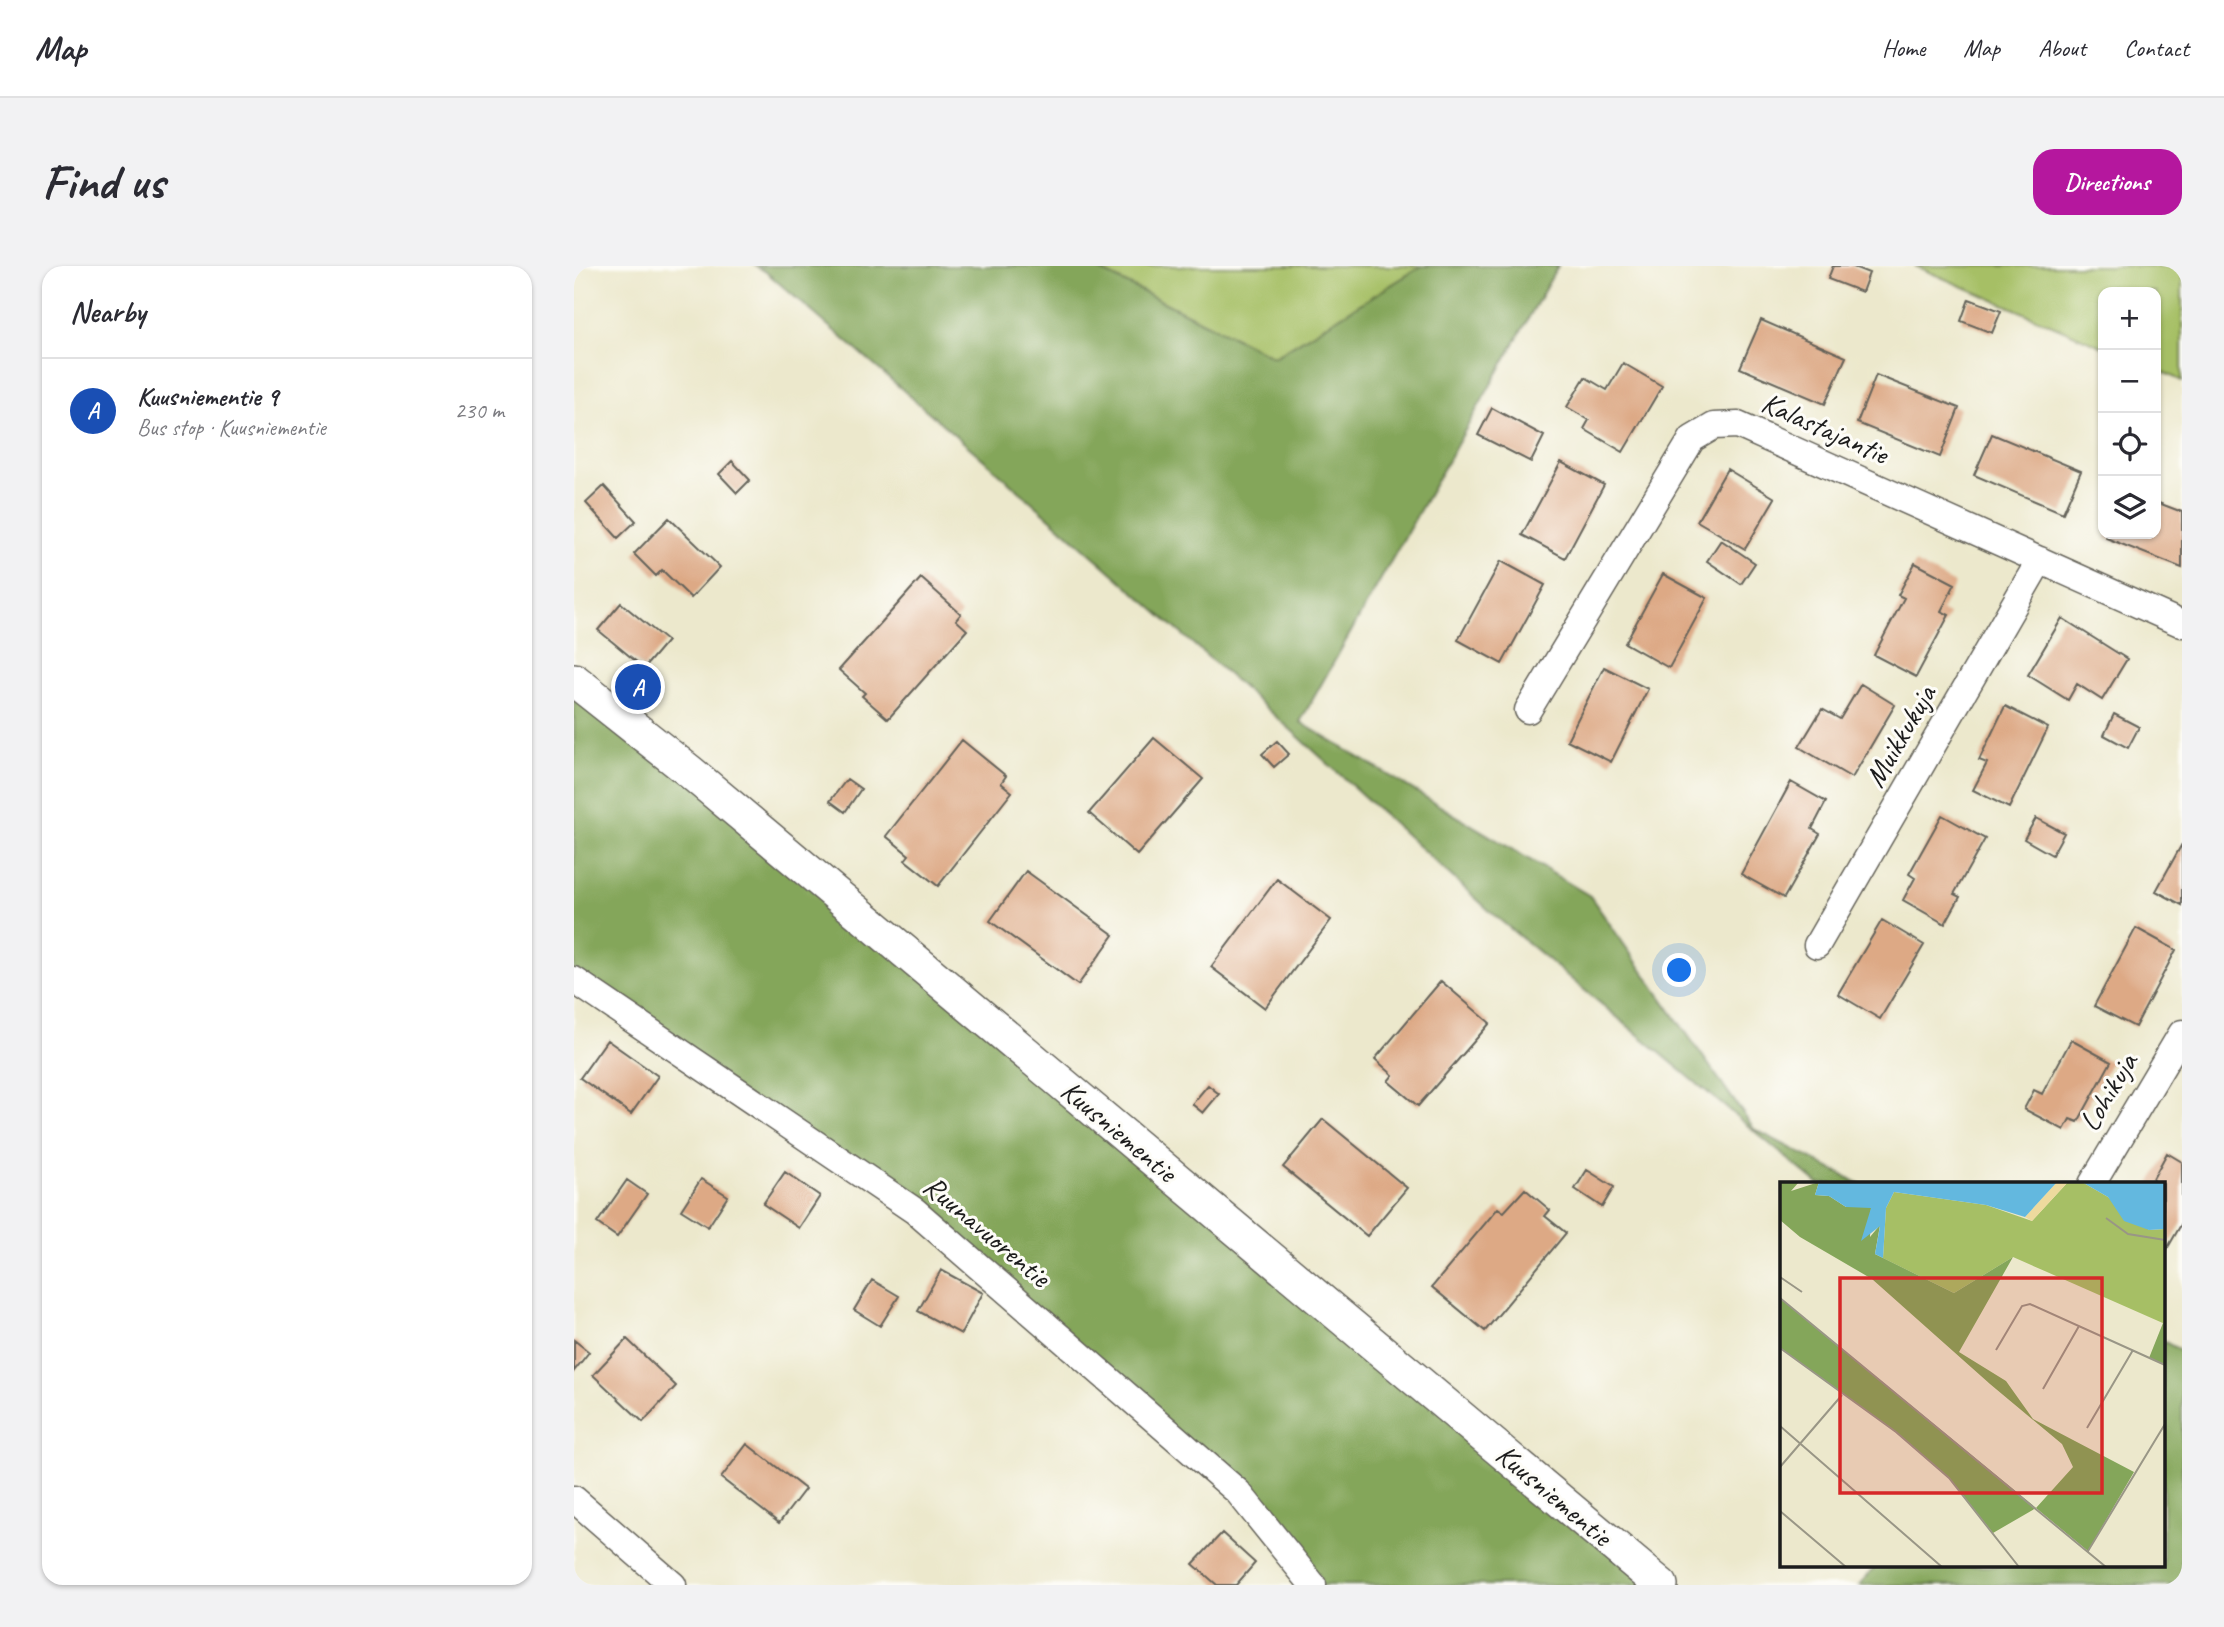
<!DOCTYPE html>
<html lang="en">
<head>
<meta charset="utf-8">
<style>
	body { margin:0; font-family:Caveat,sans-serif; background:#f2f2f3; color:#2b2b33 }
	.controls { position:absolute; right:21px; top:21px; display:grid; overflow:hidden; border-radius:14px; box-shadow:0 2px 5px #0004 }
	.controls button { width:63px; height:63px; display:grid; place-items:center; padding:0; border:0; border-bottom:2px solid #e1e1e2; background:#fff; color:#2b2b33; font:35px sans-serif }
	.you { position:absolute; left:1106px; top:705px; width:24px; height:24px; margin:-18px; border:5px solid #fff; border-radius:50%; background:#1a73e8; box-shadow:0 0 0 10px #1a73e833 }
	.badge { display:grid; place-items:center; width:46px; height:46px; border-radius:50%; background:#b5179e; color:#fff; font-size:23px; font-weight:700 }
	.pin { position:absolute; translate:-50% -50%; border:4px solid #fff; box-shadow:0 2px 7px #0006 }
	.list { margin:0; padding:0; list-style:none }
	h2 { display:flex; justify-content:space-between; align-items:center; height:91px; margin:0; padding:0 28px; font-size:30px }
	h2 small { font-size:23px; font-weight:400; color:#7c7c81 }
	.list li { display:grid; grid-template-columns:46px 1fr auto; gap:21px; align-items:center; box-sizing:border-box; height:105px; padding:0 28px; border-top:2px solid #e1e1e2 }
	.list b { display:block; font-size:26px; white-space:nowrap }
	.list p { margin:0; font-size:23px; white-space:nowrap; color:#7c7c81 }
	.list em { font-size:23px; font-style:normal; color:#7c7c81 }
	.icon { flex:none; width:38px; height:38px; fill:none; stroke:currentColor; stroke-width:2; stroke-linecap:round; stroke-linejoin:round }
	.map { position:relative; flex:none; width:1608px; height:1319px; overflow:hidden; border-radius:21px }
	header { display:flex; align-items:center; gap:42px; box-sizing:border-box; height:98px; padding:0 35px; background:#fff; border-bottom:2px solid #e1e1e2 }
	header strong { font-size:33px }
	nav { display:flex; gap:38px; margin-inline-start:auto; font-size:24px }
	.intro { display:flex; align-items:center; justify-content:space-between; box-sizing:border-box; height:168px; padding:0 42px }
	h1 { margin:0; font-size:49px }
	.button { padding:18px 32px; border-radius:21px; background:#b5179e; color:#fff; font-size:24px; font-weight:700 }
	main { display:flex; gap:42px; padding:0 42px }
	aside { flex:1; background:#fff; border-radius:21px; box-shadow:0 2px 5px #0004 }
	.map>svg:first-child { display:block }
	.green { fill:#a6bf65; stroke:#616e40; stroke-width:2 }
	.forest { fill:#84a65a; stroke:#50613b; stroke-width:2 }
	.building { fill:#dda985 }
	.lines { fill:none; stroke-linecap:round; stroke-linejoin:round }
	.minor-casing { stroke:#65635a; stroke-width:29 }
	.tertiary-casing { stroke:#65635a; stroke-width:36 }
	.minor { stroke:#fff; stroke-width:26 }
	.tertiary { stroke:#fff; stroke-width:33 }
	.labels { text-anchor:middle; stroke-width:6; stroke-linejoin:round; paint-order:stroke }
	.street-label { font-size:30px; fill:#1c1c1c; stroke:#fdfcf7 }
	.inset-road { fill:none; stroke:#999686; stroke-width:2 }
	.view { fill:#d62828; fill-opacity:0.15; stroke:#d62828; stroke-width:3.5 }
	.inset-edge { fill:none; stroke:#1c1c1c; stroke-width:3.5 }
</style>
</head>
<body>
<header>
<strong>Map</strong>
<nav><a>Home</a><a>Map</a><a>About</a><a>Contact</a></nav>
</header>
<div class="intro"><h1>Find us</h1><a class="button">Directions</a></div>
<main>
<aside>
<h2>Nearby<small></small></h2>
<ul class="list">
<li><span class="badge" style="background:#1a4fb4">A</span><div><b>Kuusniementie 9</b><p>Bus stop · Kuusniementie</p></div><em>230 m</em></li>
</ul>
</aside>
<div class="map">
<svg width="1608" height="1319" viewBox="0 0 1608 1319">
	<rect width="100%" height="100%" fill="#fdfcf7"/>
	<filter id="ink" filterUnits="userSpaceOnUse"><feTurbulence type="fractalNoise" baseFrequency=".0143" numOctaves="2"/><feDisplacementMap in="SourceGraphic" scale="14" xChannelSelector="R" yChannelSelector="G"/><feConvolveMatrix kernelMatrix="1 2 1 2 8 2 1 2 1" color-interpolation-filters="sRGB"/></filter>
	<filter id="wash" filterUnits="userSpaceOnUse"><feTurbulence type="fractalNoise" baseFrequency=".00686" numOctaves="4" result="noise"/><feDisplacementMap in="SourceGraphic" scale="28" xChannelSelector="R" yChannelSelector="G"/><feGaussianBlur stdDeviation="1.57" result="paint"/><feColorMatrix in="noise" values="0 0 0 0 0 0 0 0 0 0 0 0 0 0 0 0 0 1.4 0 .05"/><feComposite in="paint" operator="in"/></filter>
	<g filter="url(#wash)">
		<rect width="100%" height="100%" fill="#ece8cc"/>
		<path class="green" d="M517,0H848L700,91Z
			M1341,0H1608V115L1582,103V26H1529V81Z"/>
		<path class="forest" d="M182,0H517L700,91L848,0H984L726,456L1016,630L1180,863L1286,918H1244L920,649L716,463L402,187L192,6Z
			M0,414L1087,1319H739L664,1226L341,945L0,714Z
			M1589,1075L1608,1085V1319H1285L1302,1300H1589Z"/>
		<g id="blocks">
			<path class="building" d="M1259,0H1277L1295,7L1288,26L1254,13Z
				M1395,33L1427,45L1418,67L1387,55Z
				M1187,54L1272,91L1251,138L1166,102Z
				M1049,97L1088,120L1049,186L1010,163L1015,154L993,141L1011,111L1033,124Z
				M1302,109L1385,142L1366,191L1283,157Z
				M918,142L970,170L957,196L904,169Z
				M1418,168L1507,205L1489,247L1400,209Z
				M158,195L176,214L163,227L145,208Z
				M987,196L1030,219L991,292L948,269Z
				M1153,203L1201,232L1171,283L1123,255Z
				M30,220L62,255L44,272L12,237Z
				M1582,236L1608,246V302L1532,272L1534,268H1582Z
				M95,252L146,301L117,332L88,304L82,310L60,288Z
				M1147,274L1181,297L1167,318L1133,295Z
				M927,295L971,319L928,398L884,374Z
				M1341,297L1381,318L1367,345L1375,349L1342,411L1300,389L1330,332L1324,329Z
				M1089,308L1133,332L1095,402L1051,377Z
				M347,312L387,348L382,354L393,364L314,453L288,430L291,427L265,404Z
				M47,337L93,375L70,402L24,364Z
				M1488,352L1553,393L1528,434L1503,418L1494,434L1454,409Z
				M1030,401L1074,423L1037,496L993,474Z
				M1287,418L1321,439L1278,512L1225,481L1248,443L1266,453Z
				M1431,440L1474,462L1435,542L1399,524L1413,497L1405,494Z
				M1540,448L1565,461L1554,482L1530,469Z
				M580,472L629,513L563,589L515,547Z
				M388,474L432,510L427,517L438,526L364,620L331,594L335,589L312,570Z
				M703,475L715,488L700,501L688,488Z
				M273,513L287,523L271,546L256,535Z
				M1217,516L1252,536L1238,563L1246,568L1210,632L1167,608Z
				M1368,549L1411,573L1380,628L1386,631L1371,658L1329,634L1341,612L1335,608Z
				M1462,552L1490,567L1478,589L1450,573Z
				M1608,578V639L1582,625Z
				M452,605L540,669L504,719L416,655Z
				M703,613L757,654L691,742L637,701Z
				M1308,654L1350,679L1306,753L1264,728Z
				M1562,662L1602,684L1561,761L1520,740Z
				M867,715L916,757L844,840L814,815L819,809L801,793Z
				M33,774L84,810L57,848L6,812Z
				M1497,774L1537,796L1504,856L1496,853L1490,864L1450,843L1460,824L1468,828Z
				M634,819L645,828L629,847L618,838Z
				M749,853L833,922L793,970L709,901Z
				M1593,887L1608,896V957L1593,983L1589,980V918H1576Z
				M1013,904L1040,921L1028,941L1001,923Z
				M211,906L246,930L225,962L189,938Z
				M127,913L154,930L134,961L107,944Z
				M53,914L73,928L43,971L23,957Z
				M951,923L976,944L971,950L992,967L911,1065L858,1021L924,942L930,946Z
				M367,1004L409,1027L387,1068L344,1045Z
				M298,1014L325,1030L306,1060L280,1044Z
				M53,1073L102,1120L69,1156L19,1109Z
				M0,1074L15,1086L0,1105Z
				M173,1178L231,1223L205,1257L147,1212Z
				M648,1267L681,1297L662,1319H643L619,1298Z"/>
		</g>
	</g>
	<g filter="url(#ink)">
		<use href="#blocks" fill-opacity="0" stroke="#65635a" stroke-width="2"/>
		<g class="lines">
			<g class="minor-casing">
				<path id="minor" d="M954,444L1118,173L1140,160L1164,159L1608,358
					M1243,679L1466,294
					M0,714L341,945L664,1226L739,1319
					M1518,918L1608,767
					M0,1233L99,1319"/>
			</g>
			<g class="tertiary-casing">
				<path id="tertiary" d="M0,414L115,505L1087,1319"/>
			</g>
			<use href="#minor" class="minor"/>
			<use href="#tertiary" class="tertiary"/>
		</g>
	</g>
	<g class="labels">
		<g class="street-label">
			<text transform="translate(1251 162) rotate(24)" y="10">Kalastajantie</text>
			<text transform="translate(1326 470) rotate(-60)" y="10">Muikkukuja</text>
			<text transform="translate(1534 826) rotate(-59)" y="10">Lohikuja</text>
			<text transform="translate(545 865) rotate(40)" y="10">Kuusniementie</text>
			<text transform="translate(413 965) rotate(40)" y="10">Ruunavuorentie</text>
			<text transform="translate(980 1229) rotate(40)" y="10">Kuusniementie</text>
		</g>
	</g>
	<g transform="translate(1206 916)">
		<rect width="385" height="385" fill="#ece8cc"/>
		<path d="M288,0H302L328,15L369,48L385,47V142L233,75L174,111L103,76L106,26L114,10L206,23L252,39Z" fill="#a6bf65"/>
		<path d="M0,0H19L11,9L39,0L35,13L49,14L66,25L86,22L91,26L90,55L100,43L95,72L174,111L233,75L179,170L226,199L253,237L354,290L308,369L256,326L213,351L169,296L116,250L0,166V116L256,326L293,285L282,262L210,202L92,97L20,55L0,38ZM383,141L385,142V183L369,176Z" fill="#84a65a"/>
		<path d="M288,0L252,39L245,35L276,1Z" fill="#eeda9e"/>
		<path d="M39,0H277L245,35L206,23L114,10L106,26L103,76L95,72L100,44L81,59L91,26L66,25L49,14L35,13ZM302,0H385V47L369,48L344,39L328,15Z" fill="#63b8df"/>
		<path class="inset-road" d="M326,36L348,52L385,58M0,95L22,110M0,116L326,385M0,166L116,250L169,296L239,385M216,168L242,124L250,122L385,183M263,207L299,144M0,244L162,385M307,246L353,168M0,285L62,213M0,329L66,385M308,369L385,242"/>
		<path class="view" d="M60,96H322V311H60Z"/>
		<rect width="385" height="385" class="inset-edge"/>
	</g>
</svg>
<div class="controls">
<button>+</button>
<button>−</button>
<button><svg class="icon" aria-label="locate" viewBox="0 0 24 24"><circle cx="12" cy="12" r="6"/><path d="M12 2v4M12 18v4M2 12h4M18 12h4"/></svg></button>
<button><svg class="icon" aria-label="layers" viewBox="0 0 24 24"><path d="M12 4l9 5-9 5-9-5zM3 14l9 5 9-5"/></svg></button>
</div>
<div class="you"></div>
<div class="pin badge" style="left:64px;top:421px;background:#1a4fb4">A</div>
</div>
</main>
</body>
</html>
